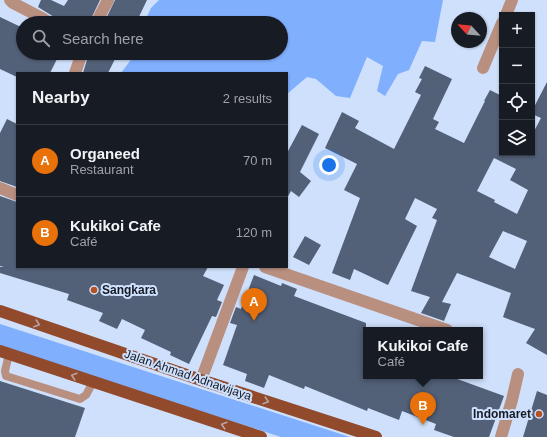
<!DOCTYPE html>
<html lang="en">
<head>
<meta charset="utf-8">
<style>
	body { margin:0; font-family:Helvetica,sans-serif; background:#242831; color:#f1f3f6 }
	.controls { position:absolute; right:12px; top:12px; display:grid; overflow:hidden; border-radius:0px; box-shadow:0 1px 3px #0004 }
	.controls button { width:36px; height:36px; display:grid; place-items:center; padding:0; border:0; border-bottom:1px solid #363941; background:#171b24; color:#f1f3f6; font:20px sans-serif }
	.compass { position:absolute; left:451px; top:12px; width:36px; height:36px; border-radius:50%; background:#171b24; box-shadow:0 1px 3px #0004; rotate:296deg }
	.you { position:absolute; left:329px; top:165px; width:14px; height:14px; margin:-10px; border:3px solid #fff; border-radius:50%; background:#1a73e8; box-shadow:0 0 0 6px #1a73e833 }
	.badge { display:grid; place-items:center; width:26px; height:26px; border-radius:50%; background:#b75124; color:#fff; font-size:13px; font-weight:700 }
	.pin { position:absolute; translate:-50% -33px; filter:drop-shadow(0 1px 2px #0008) }
	.pin::after { content:''; position:absolute; top:21px; width:14px; height:12px; background:inherit; clip-path:polygon(0 0,100% 0,50% 100%) }
	.popup { position:absolute; left:363px; top:327px; width:120px; height:52px; box-sizing:border-box; display:grid; place-content:center; border-radius:0px; background:#171b24; filter:drop-shadow(0 1px 3px #0005); font-size:13px; white-space:nowrap; color:#9ea1a6 }
	.popup b { font-size:15px; color:#f1f3f6 }
	.popup::after { content:''; position:absolute; left:50%; top:100%; margin-left:-8px; border:8px solid transparent; border-top-color:#171b24 }
	.list { margin:0; padding:0; list-style:none }
	h2 { display:flex; justify-content:space-between; align-items:center; height:52px; margin:0; padding:0 16px; font-size:17px }
	h2 small { font-size:13px; font-weight:400; color:#9ea1a6 }
	.list li { display:grid; grid-template-columns:26px 1fr auto; gap:12px; align-items:center; box-sizing:border-box; height:72px; padding:0 16px; border-top:1px solid #363941 }
	.list b { display:block; font-size:15px; white-space:nowrap }
	.list p { margin:0; font-size:13px; white-space:nowrap; color:#9ea1a6 }
	.list em { font-size:13px; font-style:normal; color:#9ea1a6 }
	.icon { flex:none; width:22px; height:22px; fill:none; stroke:currentColor; stroke-width:2; stroke-linecap:round; stroke-linejoin:round }
	.map { position:relative; flex:none; width:547px; height:437px; overflow:hidden }
	.search { position:absolute; background:#171b24; box-shadow:0 1px 3px #0004; left:16px; top:16px; width:272px; height:44px; display:flex; align-items:center; gap:10px; box-sizing:border-box; padding:0 14px; border-radius:22px; color:#9ea1a6; font-size:15px }
	.panel { position:absolute; background:#171b24; box-shadow:0 1px 3px #0004; left:16px; top:72px; width:272px; height:196px; border-radius:0px }
	.map>svg:first-child { display:block }
	.forest { fill:#80affe }
	.building { fill:#526078; fill-rule:evenodd }
	.lines { fill:none; stroke-linecap:round; stroke-linejoin:round }
	.lane { stroke:#b98f7f; stroke-width:8 }
	.street { stroke:#b98f7f; stroke-width:12 }
	.primary { stroke:#924a2c; stroke-width:12 }
	.oneway { stroke:#b7a4a9 }
	.poi-dot { fill:#b75124; stroke:#cfe0fc; stroke-width:1.5 }
	.labels { text-anchor:middle; stroke-width:4; stroke-linejoin:round; paint-order:stroke }
	.poi-label { font-size:12px; font-weight:bold; fill:#161b25; stroke:#cfe0fc; text-anchor:start }
	.street-label { font-size:12px; fill:#161b25; stroke:#cfe0fc }
</style>
</head>
<body>
<div class="map">
<svg width="547" height="437" viewBox="0 0 547 437">
	<rect width="100%" height="100%" fill="#cfe0fc"/>
	<path class="forest" d="M159,0H443L435,42L422,41L409,70L398,74L385,96L377,91L383,66L367,57L350,98L336,96L316,79L307,77L287,94V73H121L136,53H281V23H144L151,8Z
		M0,324L350,437H281L0,347Z"/>
	<path class="building" d="M41,0H51L64,6L68,0H100L89,23H57L54,17L38,7Z
		M115,0H147L136,23H104Z
		M0,17L23,28V53H60L50,73H17V77L0,69Z
		M89,53H118L108,73H83Z
		M425,66L452,79L433,119L439,122L435,129L464,143L485,101H484L490,90L502,96V153H532V135L541,118L532,114V111L547,82V355L526,343L535,329L503,317L511,293L457,273L442,302L451,304L444,321L421,313L430,297L411,291L437,220L432,218L437,209L415,198L405,219L417,226L388,285L354,269L350,280L332,273L360,198L344,190L357,164L325,148L342,112L359,121L355,128L394,149L421,95L415,92L422,79L419,78ZM494,158L516,169L510,180L528,190L517,214L494,202L495,200L477,191ZM503,231L527,241L515,269L489,257Z
		M7,119L17,124V187L0,181V133Z
		M302,125L319,134L300,172L311,181L299,197L291,191L287,198V153Z
		M0,196L17,202V267H208L203,276L224,285L217,300L222,302L216,317L212,316L189,364L170,355L171,352L141,338L145,330L122,319L117,329L99,321L103,313L67,300L69,294L0,273V267H4L0,266Z
		M305,236L321,245L309,265L293,257Z
		M254,275L281,286L282,283L297,289L294,296L366,323V376H449L504,396L489,437H454L434,430L436,424L402,411L399,420L368,408L367,411L305,386L304,389L269,375L264,388L245,381L247,374L223,365L237,325L230,323L236,307L241,309Z
		M0,381L85,408L75,437H0Z
		M537,391L547,395V437H523Z"/>
	<g class="lines">
		<path class="lane" d="M9,354L5,371L6,376L80,399L86,395L93,382"/>
		<path class="street" d="M10,0L13,3L40,17L50,23
			M506,15L512,0
			M96,23L108,0
			M483,68L502,23
			M75,73L82,53
			M0,188L17,195
			M265,267L447,330
			M201,380L243,267
			M501,437L512,400L518,374"/>
		<path class="primary" d="M0,311L201,380L376,437
			M0,351L261,437"/>
	</g>
	<defs><path id="oneway-chevron" d="M-2-3.5L2.5 0L-2 3.5" fill="none" stroke-width="1.6" stroke-linecap="round" stroke-linejoin="round"/></defs>
	<g class="oneway">
		<use href="#oneway-chevron" transform="translate(37 324) rotate(19)"/>
		<use href="#oneway-chevron" transform="translate(74 376) rotate(-162)"/>
		<use href="#oneway-chevron" transform="translate(266 401) rotate(18)"/>
		<use href="#oneway-chevron" transform="translate(224 425) rotate(-162)"/>
	</g>
	<g class="poi-dot">
		<circle cx="94" cy="290" r="4"/>
		<circle cx="539" cy="414" r="4"/>
	</g>
	<g class="labels">
		<g class="poi-label">
			<text x="102" y="294">Sangkara</text>
			<text x="531" y="418" text-anchor="end">Indomaret</text>
		</g>
		<g class="street-label">
			<text transform="translate(188 375) rotate(19)" y="4">Jalan Ahmad Adnawijaya</text>
		</g>
	</g>
</svg>
<div class="controls">
<button>+</button>
<button>−</button>
<button><svg class="icon" aria-label="locate" viewBox="0 0 24 24"><circle cx="12" cy="12" r="6"/><path d="M12 2v4M12 18v4M2 12h4M18 12h4"/></svg></button>
<button><svg class="icon" aria-label="layers" viewBox="0 0 24 24"><path d="M12 4l9 5-9 5-9-5zM3 14l9 5 9-5"/></svg></button>
</div>
<svg class="compass" viewBox="-18 -18 36 36"><path d="M0-13l5 13h-10z" fill="#e53935"/><path d="M0 13l5-13h-10z" fill="#9ea1a6"/></svg>
<div class="you"></div>
<div class="pin badge" style="left:254px;top:321px;background:#e8710a">A</div>
<div class="pin badge" style="left:423px;top:425px;background:#e8710a">B</div>
<div class="popup"><b>Kukikoi Cafe</b>Café</div>
<div class="search"><svg class="icon" aria-label="search" viewBox="0 0 24 24"><circle cx="10" cy="10" r="6"/><path d="M15 15l6 6"/></svg>Search here</div>
<section class="panel">
<h2>Nearby<small>2 results</small></h2>
<ul class="list">
<li><span class="badge" style="background:#e8710a">A</span><div><b>Organeed</b><p>Restaurant</p></div><em>70 m</em></li>
<li><span class="badge" style="background:#e8710a">B</span><div><b>Kukikoi Cafe</b><p>Café</p></div><em>120 m</em></li>
</ul>
</section>
</div>
</body>
</html>
